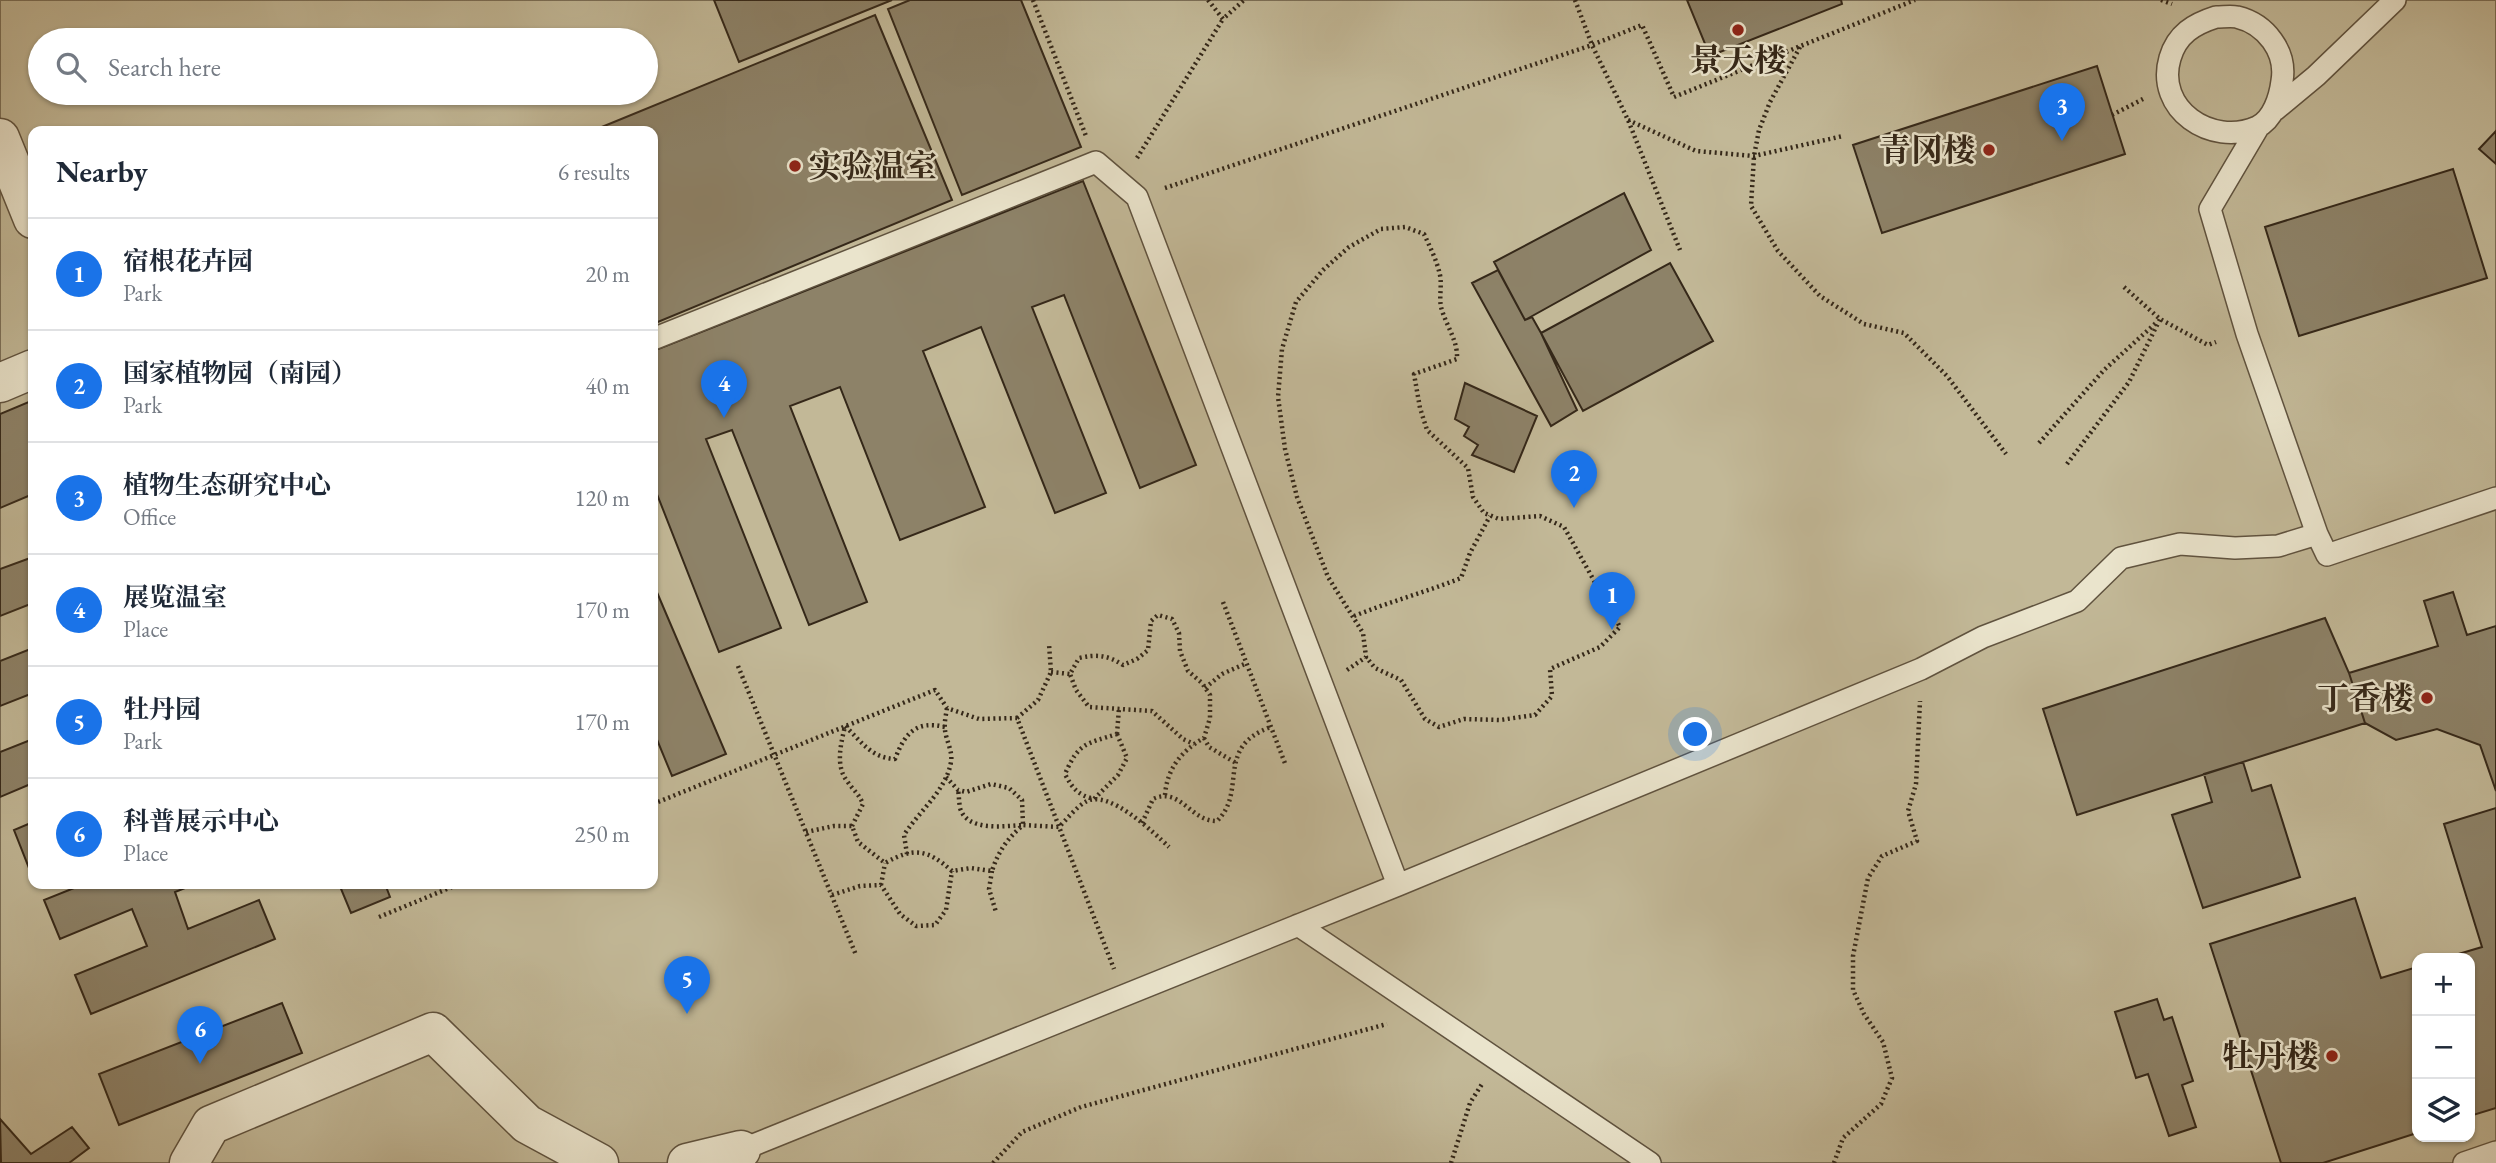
<!DOCTYPE html>
<html lang="en">
<head>
<meta charset="utf-8">
<style>
	body { margin:0; font-family:"EB Garamond","Noto Serif SC",serif; background:#f2f2f3; color:#1f2937 }
	.controls { position:absolute; right:21px; bottom:21px; display:grid; overflow:hidden; border-radius:14px; box-shadow:0 2px 5px #0004 }
	.controls button { width:63px; height:63px; display:grid; place-items:center; padding:0; border:0; border-bottom:2px solid #e0e1e3; background:#fff; color:#1f2937; font:35px sans-serif }
	.you { position:absolute; left:1696px; top:735px; width:24px; height:24px; margin:-18px; border:5px solid #fff; border-radius:50%; background:#1a73e8; box-shadow:0 0 0 10px #1a73e833 }
	.badge { display:grid; place-items:center; width:46px; height:46px; border-radius:50%; background:#1a73e8; color:#fff; font-size:23px; font-weight:700 }
	.pin { position:absolute; translate:-50% -58px; filter:drop-shadow(0 2px 4px #0008) }
	.pin::after { content:''; position:absolute; top:37px; width:24px; height:21px; background:inherit; clip-path:polygon(0 0,100% 0,50% 100%) }
	.list { margin:0; padding:0; list-style:none }
	h2 { display:flex; justify-content:space-between; align-items:center; height:91px; margin:0; padding:0 28px; font-size:30px }
	h2 small { font-size:23px; font-weight:400; color:#747a83 }
	.list li { display:grid; grid-template-columns:46px 1fr auto; gap:21px; align-items:center; box-sizing:border-box; height:112px; padding:0 28px; border-top:2px solid #e0e1e3 }
	.list b { display:block; font-size:26px; white-space:nowrap }
	.list p { margin:0; font-size:23px; white-space:nowrap; color:#747a83 }
	.list em { font-size:23px; font-style:normal; color:#747a83 }
	.icon { flex:none; width:38px; height:38px; fill:none; stroke:currentColor; stroke-width:2; stroke-linecap:round; stroke-linejoin:round }
	.map { position:relative; flex:none; width:2496px; height:1163px; overflow:hidden }
	.search { position:absolute; background:#fff; box-shadow:0 2px 5px #0004; left:28px; top:28px; width:630px; height:77px; display:flex; align-items:center; gap:18px; box-sizing:border-box; padding:0 24px; border-radius:38px; color:#747a83; font-size:26px }
	.panel { position:absolute; background:#fff; box-shadow:0 2px 5px #0004; left:28px; top:126px; width:630px; height:763px; border-radius:14px }
	.map>svg:first-child { display:block }
	.green { fill:#c2b897; stroke:#7c7058; stroke-width:2; fill-rule:evenodd }
	.building { fill:#8d8268; stroke:#352819; stroke-width:2 }
	.lines { fill:none; stroke-linecap:round; stroke-linejoin:round }
	.service-casing { stroke:#60533f; stroke-width:24 }
	.minor-casing { stroke:#60533f; stroke-width:41 }
	.path { stroke:#352819; stroke-width:4.5; stroke-dasharray:2 3.5; stroke-linecap:butt }
	.service { stroke:#eae4cc; stroke-width:21 }
	.minor { stroke:#eae4cc; stroke-width:38 }
	.poi-dot { fill:#8f2418; stroke:#eae4cc; stroke-width:2.5 }
	.labels { text-anchor:middle; stroke-width:5; stroke-linejoin:round; paint-order:stroke }
	.poi-label { font-size:32px; font-weight:bold; fill:#352819; stroke:#eae4cc; text-anchor:end }
</style>
</head>
<body>
<div class="map">
<svg width="2496" height="1163" viewBox="0 0 2496 1163">
	<rect width="100%" height="100%" fill="#dfd5b1"/>
	<filter id="stains"><feTurbulence type="fractalNoise" baseFrequency=".00286" numOctaves="4"/><feColorMatrix values="0 0 0 0 .2 0 0 0 0 .09 0 0 0 0 .02 0 0 0 .5 -.17"/></filter>
	<radialGradient id="worn" r=".72"><stop offset=".6" stop-color="#630" stop-opacity="0"/><stop offset="1" stop-color="#630" stop-opacity=".3"/></radialGradient>
	<path class="green" d="M0,0H2496V1163H0ZM40,40H646V93H40ZM33,131H653V884H33ZM2417,958H2470V1137H2417Z"/>
	<path class="building" d="M714,0H892L739,62Z
		M910,0H1021L1081,147L962,195L888,9Z
		M1687,0H1841L1842,4L1710,56Z
		M875,15L952,200L653,324V131H592Z
		M2097,66L2125,154L1882,233L1853,145Z
		M2496,131V164L2479,149Z
		M2453,169L2487,278L2299,336L2265,227Z
		M1083,181L1196,465L1140,488L1064,295L1032,307L1106,493L1055,513L981,327L923,351L985,507L900,540L840,387L790,406L867,602L809,625L732,430L706,439L781,628L719,652L653,484V351Z
		M1624,193L1651,250L1525,320L1494,262Z
		M1670,263L1713,341L1583,411L1541,333Z
		M1498,270L1525,320L1532,317L1541,333L1577,410L1551,426L1472,283Z
		M1465,383L1537,416L1514,472L1472,455L1478,445L1464,436L1469,427L1455,419Z
		M31,401L33,407V494L0,508V414Z
		M33,557V603L0,616V569Z
		M653,583L726,754L672,776L653,730Z
		M2453,592L2467,635L2496,626V791L2480,745L2437,729L2396,740L2365,723L2349,673L2438,646L2424,601Z
		M2325,618L2349,673L2365,723L2077,815L2043,709Z
		M33,648V693L0,706V661Z
		M33,739V783L0,797V752Z
		M2243,762L2252,791L2271,785L2300,877L2203,908L2172,815L2212,802L2204,774Z
		M2496,808V1108L2470,1116V958H2445L2482,947L2444,824Z
		M33,822V867L29,868L14,830Z
		M84,884H195L175,892L188,929L259,900L275,939L91,1014L75,975L147,946L132,909L60,939L44,900Z
		M339,884H385L390,897L351,913Z
		M2355,898L2381,978L2417,967V1133L2323,1163H2281L2210,944Z
		M2157,999L2164,1020L2172,1017L2193,1081L2182,1085L2196,1127L2169,1136L2148,1074L2136,1078L2115,1012Z
		M282,1003L302,1053L119,1125L99,1074Z
		M0,1119L31,1154L72,1127L89,1148L69,1163H1Z"/>
	<g class="lines">
		<g class="service-casing">
			<path id="service" d="M2216,17C2223,17 2231,16 2237,17C2266,24 2287,52 2282,81C2280,97 2273,120 2257,127C2211,147 2155,109 2170,58C2177,34 2194,24 2216,17Z
				M2275,110L2316,76L2395,0
				M2259,126L2210,209L2247,334L2317,534L2327,555L2496,498
				M653,339L1096,162L1137,197L1398,885
				M1298,925L1650,1163
				M741,1150L1398,885L1921,669L1983,637L2077,601L2121,558L2180,544L2235,548L2278,546L2317,534
				M2464,1163L2496,1152"/>
		</g>
		<g class="minor-casing">
			<path id="minor" d="M0,138L33,219
				M0,383L33,369
				M189,1163L211,1125L433,1032L527,1124L599,1163
				M687,1163L741,1150"/>
		</g>
		<path class="path" d="M1033,0L1086,136
			M1208,0L1223,19L1244,0
			M1575,0L1592,45L1628,120L1680,250
			M2161,0L2172,4
			M1800,47L1770,102L1759,130L1754,156L1751,206L1778,251L1820,296L1864,324L1904,333L1947,376L2006,454
			M2112,115L2143,99
			M1628,120L1696,151L1754,156L1843,136
			M1137,158L1223,19
			M1165,188L1592,45L1642,25L1674,97L1915,0
			M2124,287L2160,319L2208,345L2216,342
			M2039,443L2104,370L2157,322
			M2067,464L2129,382L2160,319
			M1223,602L1286,766
			M1354,616C1389,602 1426,592 1461,578L1470,553L1490,516
			M738,666L856,955
			M1347,670L1366,657L1363,633L1328,577L1297,497L1285,449L1278,397L1282,349L1296,302L1323,270L1349,247L1381,229L1405,227L1424,234C1430,247 1437,261 1440,275C1442,286 1439,297 1441,307C1446,326 1458,340 1457,359L1414,374L1420,408L1427,430L1468,468L1473,497L1484,513L1499,519L1540,516L1564,527L1620,627L1600,647L1550,669L1552,696L1535,715L1500,720L1464,719L1439,727L1425,719L1401,680L1375,668L1366,657
			M1051,672L1070,674
			M1205,688L1222,674L1247,663
			M1017,718L1038,700L1051,672L1049,644
			M1117,734L1127,758L1118,775L1094,799C1078,795 1072,788 1065,774C1079,742 1086,744 1117,734Z
			M1117,734L1119,708
			M1204,738L1209,747L1236,763
			M946,777L958,790L966,792L991,784L1009,788L1022,800L1023,825C1004,826 967,832 960,808C959,802 959,796 958,790
			M1165,795C1167,769 1181,751 1204,738L1210,718V695L1202,683L1188,671L1180,651L1179,633L1172,619L1158,615L1151,621L1148,650L1137,659L1123,665C1108,655 1096,654 1079,658L1070,674L1076,690L1089,707L1152,711L1183,739L1194,744
			M653,804L935,690L947,708L979,719L1017,718L1114,969
			M1142,823L1153,799C1180,786 1191,822 1217,821C1248,791 1214,747 1271,727
			M852,826L863,804C859,794 853,790 847,781C835,765 841,744 845,726C861,741 871,758 895,759C905,733 916,720 945,727
			M806,832L834,826H852L858,842L885,863C914,847 927,849 952,871L971,868L992,871C998,852 1007,839 1023,825L1059,827C1067,819 1077,806 1087,801C1110,790 1153,832 1169,847
			M907,854L904,835C919,811 946,791 951,762C953,752 946,740 945,730C944,723 946,715 947,708
			M992,871L989,889L996,912
			M881,885L885,863
			M832,895L860,886L881,885L900,914L916,926L935,925L946,910L952,871
			M379,917L459,884
			M993,1163L1022,1132L1081,1107L1387,1024
			M1451,1163L1470,1103L1482,1084
			M1834,1163L1843,1138L1881,1104L1892,1078L1883,1042L1864,1014L1853,990V956L1868,878L1882,856L1917,841L1908,811L1916,784L1920,701"/>
		<use href="#service" class="service"/>
		<use href="#minor" class="minor"/>
	</g>
	<g class="poi-dot">
		<circle cx="1738" cy="30" r="7"/>
		<circle cx="1989" cy="150" r="7"/>
		<circle cx="795" cy="166" r="7"/>
		<circle cx="2427" cy="698" r="7"/>
		<circle cx="2332" cy="1056" r="7"/>
	</g>
	<g class="labels">
		<g class="poi-label">
			<text x="1738" y="71" text-anchor="middle">景天楼</text>
			<text x="1975" y="161">青冈楼</text>
			<text x="809" y="177" text-anchor="start">实验温室</text>
			<text x="2413" y="709">丁香楼</text>
			<text x="2318" y="1067">牡丹楼</text>
		</g>
	</g>
	<rect width="100%" height="100%" filter="url(#stains)"/>
	<rect width="100%" height="100%" fill="url(#worn)"/>
</svg>
<div class="controls">
<button>+</button>
<button>−</button>
<button><svg class="icon" aria-label="layers" viewBox="0 0 24 24"><path d="M12 4l9 5-9 5-9-5zM3 14l9 5 9-5"/></svg></button>
</div>
<div class="you"></div>
<div class="pin badge" style="left:1612px;top:630px">1</div>
<div class="pin badge" style="left:1574px;top:508px">2</div>
<div class="pin badge" style="left:2062px;top:141px">3</div>
<div class="pin badge" style="left:724px;top:418px">4</div>
<div class="pin badge" style="left:687px;top:1014px">5</div>
<div class="pin badge" style="left:200px;top:1064px">6</div>
<div class="search"><svg class="icon" aria-label="search" viewBox="0 0 24 24"><circle cx="10" cy="10" r="6"/><path d="M15 15l6 6"/></svg>Search here</div>
<section class="panel">
<h2>Nearby<small>6 results</small></h2>
<ul class="list">
<li><span class="badge">1</span><div><b>宿根花卉园</b><p>Park</p></div><em>20 m</em></li>
<li><span class="badge">2</span><div><b>国家植物园（南园）</b><p>Park</p></div><em>40 m</em></li>
<li><span class="badge">3</span><div><b>植物生态研究中心</b><p>Office</p></div><em>120 m</em></li>
<li><span class="badge">4</span><div><b>展览温室</b><p>Place</p></div><em>170 m</em></li>
<li><span class="badge">5</span><div><b>牡丹园</b><p>Park</p></div><em>170 m</em></li>
<li><span class="badge">6</span><div><b>科普展示中心</b><p>Place</p></div><em>250 m</em></li>
</ul>
</section>
</div>
</body>
</html>
